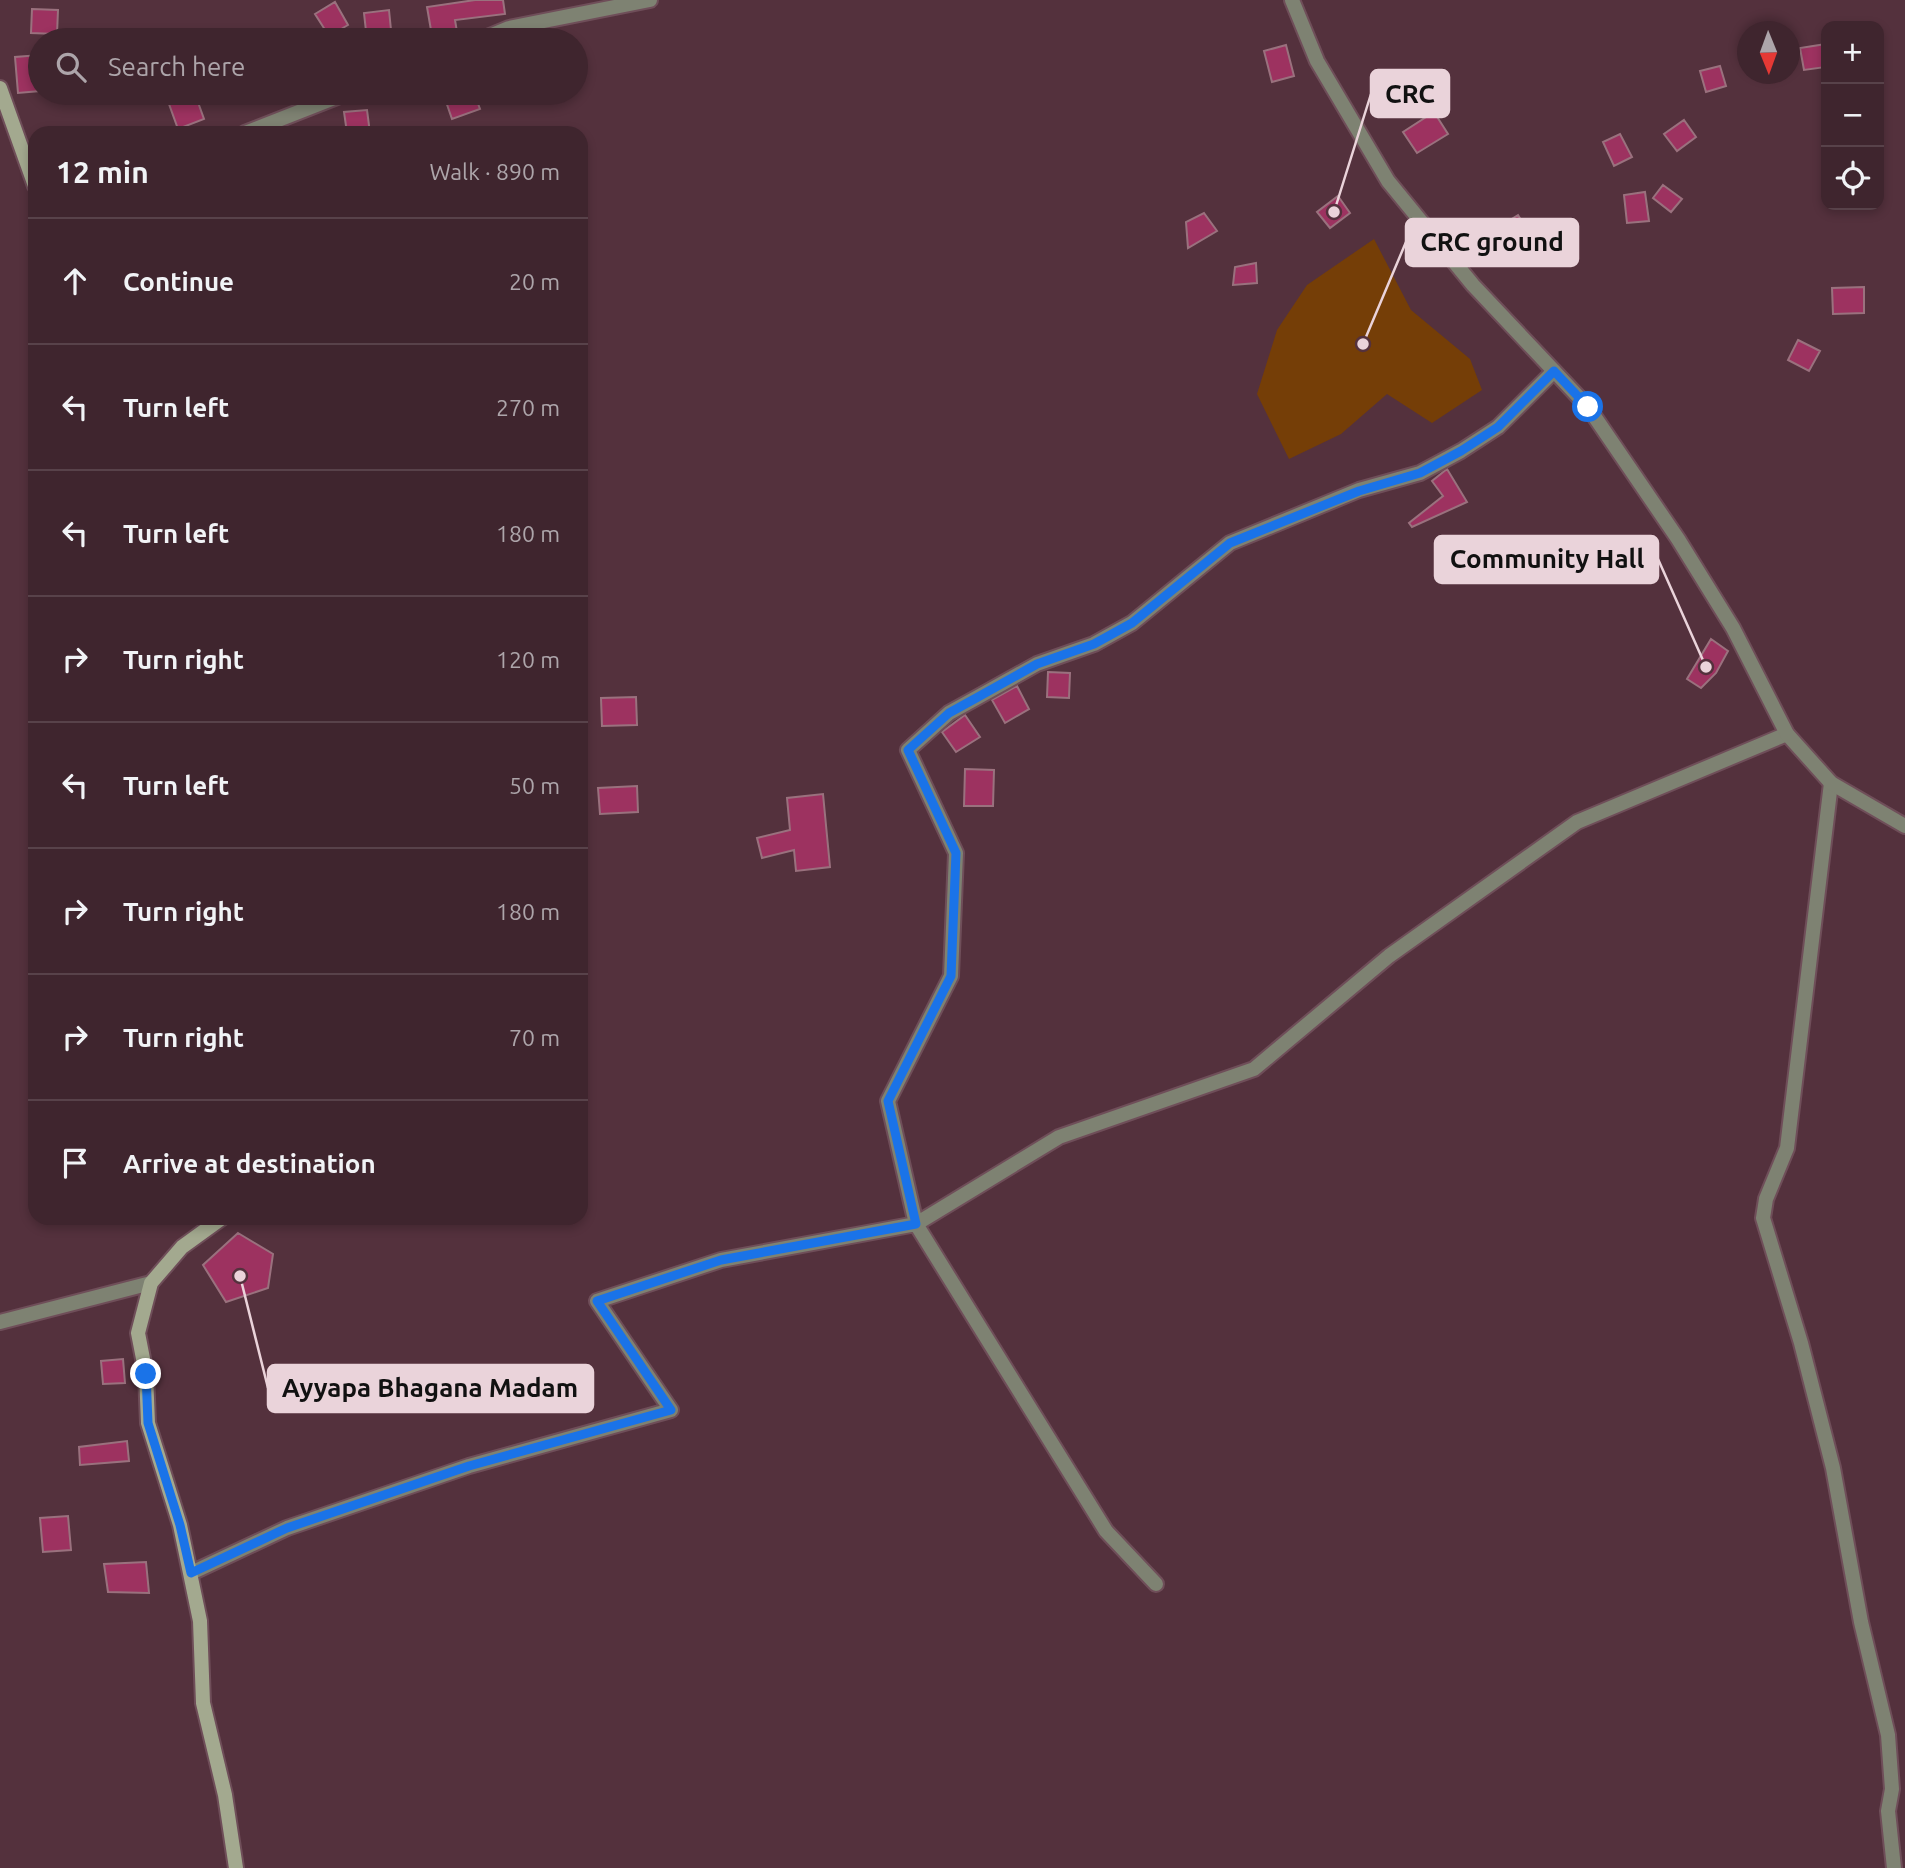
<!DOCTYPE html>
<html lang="en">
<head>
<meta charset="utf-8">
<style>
	body { margin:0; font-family:Ubuntu,sans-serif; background:#462d36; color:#f1f3f6 }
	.controls { position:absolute; right:21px; top:21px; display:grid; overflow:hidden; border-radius:14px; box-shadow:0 4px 10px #0003 }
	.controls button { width:63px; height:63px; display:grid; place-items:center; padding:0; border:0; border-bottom:2px solid #58424a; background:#3f252e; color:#f1f3f6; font:35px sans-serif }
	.compass { position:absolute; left:1737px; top:21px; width:63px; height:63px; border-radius:50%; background:#3f252e; box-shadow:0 4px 10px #0003; rotate:179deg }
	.stop { position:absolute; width:21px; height:21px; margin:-16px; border:5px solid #1a73e8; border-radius:50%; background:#fff }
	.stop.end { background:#1a73e8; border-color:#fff; box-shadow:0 2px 7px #0008 }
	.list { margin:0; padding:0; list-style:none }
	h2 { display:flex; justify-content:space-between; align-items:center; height:91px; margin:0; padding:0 28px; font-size:30px }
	h2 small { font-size:23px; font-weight:400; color:#ada5aa }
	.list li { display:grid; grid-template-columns:46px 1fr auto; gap:21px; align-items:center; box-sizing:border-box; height:126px; padding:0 28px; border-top:2px solid #58424a }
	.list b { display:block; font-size:26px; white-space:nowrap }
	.list em { font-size:23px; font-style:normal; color:#ada5aa }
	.icon { flex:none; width:38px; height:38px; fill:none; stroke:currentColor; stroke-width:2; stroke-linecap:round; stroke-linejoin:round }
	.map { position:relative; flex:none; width:1905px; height:1868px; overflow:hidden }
	.search { position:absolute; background:#3f252e; box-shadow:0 4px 10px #0003; left:28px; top:28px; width:560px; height:77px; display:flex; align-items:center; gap:18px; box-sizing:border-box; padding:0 24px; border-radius:38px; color:#ada5aa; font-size:26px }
	.panel { position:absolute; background:#3f252e; box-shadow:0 4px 10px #0003; left:28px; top:126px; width:560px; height:1099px; border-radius:21px }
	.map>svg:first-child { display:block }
	.green { fill:#753e07 }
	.building { fill:#9d3260; stroke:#9a717e; stroke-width:2 }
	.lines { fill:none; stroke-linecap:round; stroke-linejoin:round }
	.minor-casing { stroke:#6f4e59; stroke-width:18 }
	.tertiary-casing { stroke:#6f4e59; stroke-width:18 }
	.secondary-casing { stroke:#6f4e59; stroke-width:18 }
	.minor { stroke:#7e8272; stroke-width:14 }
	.tertiary { stroke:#7e8272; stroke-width:14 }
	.secondary { stroke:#a3a98f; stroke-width:14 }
	.route { stroke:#1a73e8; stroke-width:9 }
	.leader { fill:none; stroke:#ead3da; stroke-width:2.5 }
	.callout-dot { fill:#ead3da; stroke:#54313d; stroke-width:2.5 }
	.callout { fill:#ead3da; stroke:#ead3da; stroke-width:2.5 }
	.callout-label { font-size:26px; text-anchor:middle; font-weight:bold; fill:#111 }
</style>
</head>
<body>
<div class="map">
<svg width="1905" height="1868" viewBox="0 0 1905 1868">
	<rect width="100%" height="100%" fill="#54313d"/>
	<path class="green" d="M1374,239L1411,310L1470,359L1482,390L1432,423L1387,394L1341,434L1289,459L1257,394L1277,330L1307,285Z"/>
	<path class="building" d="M475,0H503L505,14L455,20L457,32L432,36L427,7Z
		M335,2L348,25L329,36L315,14Z
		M32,9L58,10L57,34L31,33Z
		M389,10L392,40H367L364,13Z
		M1826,44V67L1804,70L1800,48Z
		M1286,45L1294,76L1272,82L1264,51Z
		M40,55V91L18,93L15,57Z
		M1720,66L1726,86L1706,92L1700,71Z
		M443,93H474L480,109L452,119Z
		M195,94L204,119L178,129L169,104Z
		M367,110L370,133H347L344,112Z
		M1434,112L1448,134L1417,153L1403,132Z
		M1684,120L1696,137L1677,151L1664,134Z
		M1620,134L1632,157L1614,166L1603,142Z
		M1663,185L1682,199L1671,212L1653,198Z
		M1645,192L1649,221L1627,223L1624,195Z
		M1338,196L1350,213L1330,228L1317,212Z
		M1204,213L1217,231L1188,248L1186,222Z
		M1518,215L1536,244L1510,260L1492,231Z
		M1256,263L1257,283L1233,285L1235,267Z
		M1864,287V313L1833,314L1832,288Z
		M1798,340L1820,351L1809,371L1788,360Z
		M1447,469L1467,502L1412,527L1409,523L1443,496L1432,481Z
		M1711,639L1728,651L1716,673L1701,688L1687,679Z
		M1048,672L1070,673L1069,698L1047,697Z
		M1017,686L1029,709L1005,723L992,700Z
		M636,697L637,725L602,726L601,698Z
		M965,715L980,737L956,752L942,732Z
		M965,769L994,770L993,806H964Z
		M637,786L638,812L600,814L598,788Z
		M823,794L830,867L796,871L794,850L762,858L757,838L790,830L787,798Z
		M238,1233L273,1254L268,1288L226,1302L203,1265Z
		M123,1359L125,1383L103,1384L101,1361Z
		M127,1441L129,1461L80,1465L79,1447Z
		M68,1516L71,1550L43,1552L40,1518Z
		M146,1562L149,1593L108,1592L104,1564Z"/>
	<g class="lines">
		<g class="minor-casing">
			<path id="minor" d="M480,40L509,28L650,0
				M245,133L347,93
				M1831,783L1787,1148L1766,1199L1763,1218L1801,1343L1833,1468L1861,1622L1888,1735L1892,1789L1888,1811L1894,1868
				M0,1322L151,1283
				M191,1573L287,1528L469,1466L671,1410L597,1301L721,1260L916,1224L1059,1137L1254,1069L1389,956L1577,822L1787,734
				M1156,1584L1106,1531L916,1224L888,1101L951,976L956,853L908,750L949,713L978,697L1037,664L1094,644L1132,623L1230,543L1359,490L1420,473L1461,451L1498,427L1554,371"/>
		</g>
		<g class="tertiary-casing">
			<path id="tertiary" d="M1292,0L1317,61L1388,181L1473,285L1588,407L1678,539L1733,628L1787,734L1831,783L1905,826"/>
		</g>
		<g class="secondary-casing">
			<path id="secondary" d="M0,88L35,186
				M222,1218L182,1247L151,1283L138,1333L146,1374L148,1423L180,1525L200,1621L203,1703L225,1795L236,1868"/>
		</g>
		<use href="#minor" class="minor"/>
		<use href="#tertiary" class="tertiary"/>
		<use href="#secondary" class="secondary"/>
	</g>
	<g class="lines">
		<path class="route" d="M146,1374L148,1423L180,1525L191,1573L287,1528L469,1466L671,1410L597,1301L721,1260L916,1224L888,1101L951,976L956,853L908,750L949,713L978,697L1037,664L1094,644L1132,623L1230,543L1359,491L1420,473L1461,451L1498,427L1554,371L1588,407"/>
	</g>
	<path class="leader" d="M1334 212L1371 94M1363 344L1406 242M1706 667L1658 559M240 1276L268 1388"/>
	<g class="callout-dot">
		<circle cx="1334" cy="212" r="7"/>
		<circle cx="1363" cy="344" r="7"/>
		<circle cx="1706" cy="667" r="7"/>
		<circle cx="240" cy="1276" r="7"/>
	</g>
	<g class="callout">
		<rect x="1371" y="70" width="78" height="47" rx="7"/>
		<rect x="1406" y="219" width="172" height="47" rx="7"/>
		<rect x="1435" y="536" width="223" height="47" rx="7"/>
		<rect x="268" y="1365" width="325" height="47" rx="7"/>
	</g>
	<g class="callout-label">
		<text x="1410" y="103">CRC</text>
		<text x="1492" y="251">CRC ground</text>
		<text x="1547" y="568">Community Hall</text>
		<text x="430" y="1397">Ayyapa Bhagana Madam</text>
	</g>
</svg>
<div class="controls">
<button>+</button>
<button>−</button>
<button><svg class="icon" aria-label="locate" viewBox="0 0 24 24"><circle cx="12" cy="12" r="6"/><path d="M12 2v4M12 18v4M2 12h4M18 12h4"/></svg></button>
</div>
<svg class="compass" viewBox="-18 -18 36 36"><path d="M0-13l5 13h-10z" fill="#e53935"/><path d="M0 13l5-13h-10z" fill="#ada5aa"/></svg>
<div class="stop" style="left:1588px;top:407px"></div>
<div class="stop end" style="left:146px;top:1374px"></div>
<div class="search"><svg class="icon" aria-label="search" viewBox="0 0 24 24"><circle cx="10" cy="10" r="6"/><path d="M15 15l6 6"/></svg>Search here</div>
<section class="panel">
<h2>12 min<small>Walk · 890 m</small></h2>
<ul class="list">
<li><svg class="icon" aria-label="ahead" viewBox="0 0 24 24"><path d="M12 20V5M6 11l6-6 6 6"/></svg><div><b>Continue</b></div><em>20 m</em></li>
<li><svg class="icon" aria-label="left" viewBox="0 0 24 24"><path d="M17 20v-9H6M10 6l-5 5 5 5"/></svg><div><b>Turn left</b></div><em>270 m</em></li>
<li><svg class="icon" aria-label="left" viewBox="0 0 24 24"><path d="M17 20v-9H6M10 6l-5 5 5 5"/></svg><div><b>Turn left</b></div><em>180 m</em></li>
<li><svg class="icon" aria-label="right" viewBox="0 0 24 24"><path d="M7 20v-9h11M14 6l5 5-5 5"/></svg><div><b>Turn right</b></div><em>120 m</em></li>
<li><svg class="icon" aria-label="left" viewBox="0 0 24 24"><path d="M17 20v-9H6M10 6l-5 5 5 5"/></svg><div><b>Turn left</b></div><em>50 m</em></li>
<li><svg class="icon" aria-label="right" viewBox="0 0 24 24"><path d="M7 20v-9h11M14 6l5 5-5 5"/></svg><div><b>Turn right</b></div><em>180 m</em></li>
<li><svg class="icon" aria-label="right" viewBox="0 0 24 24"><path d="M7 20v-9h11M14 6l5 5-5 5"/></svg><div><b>Turn right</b></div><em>70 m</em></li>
<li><svg class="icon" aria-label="arrive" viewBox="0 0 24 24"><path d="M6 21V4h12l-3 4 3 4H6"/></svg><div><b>Arrive at destination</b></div></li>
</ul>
</section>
</div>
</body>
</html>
